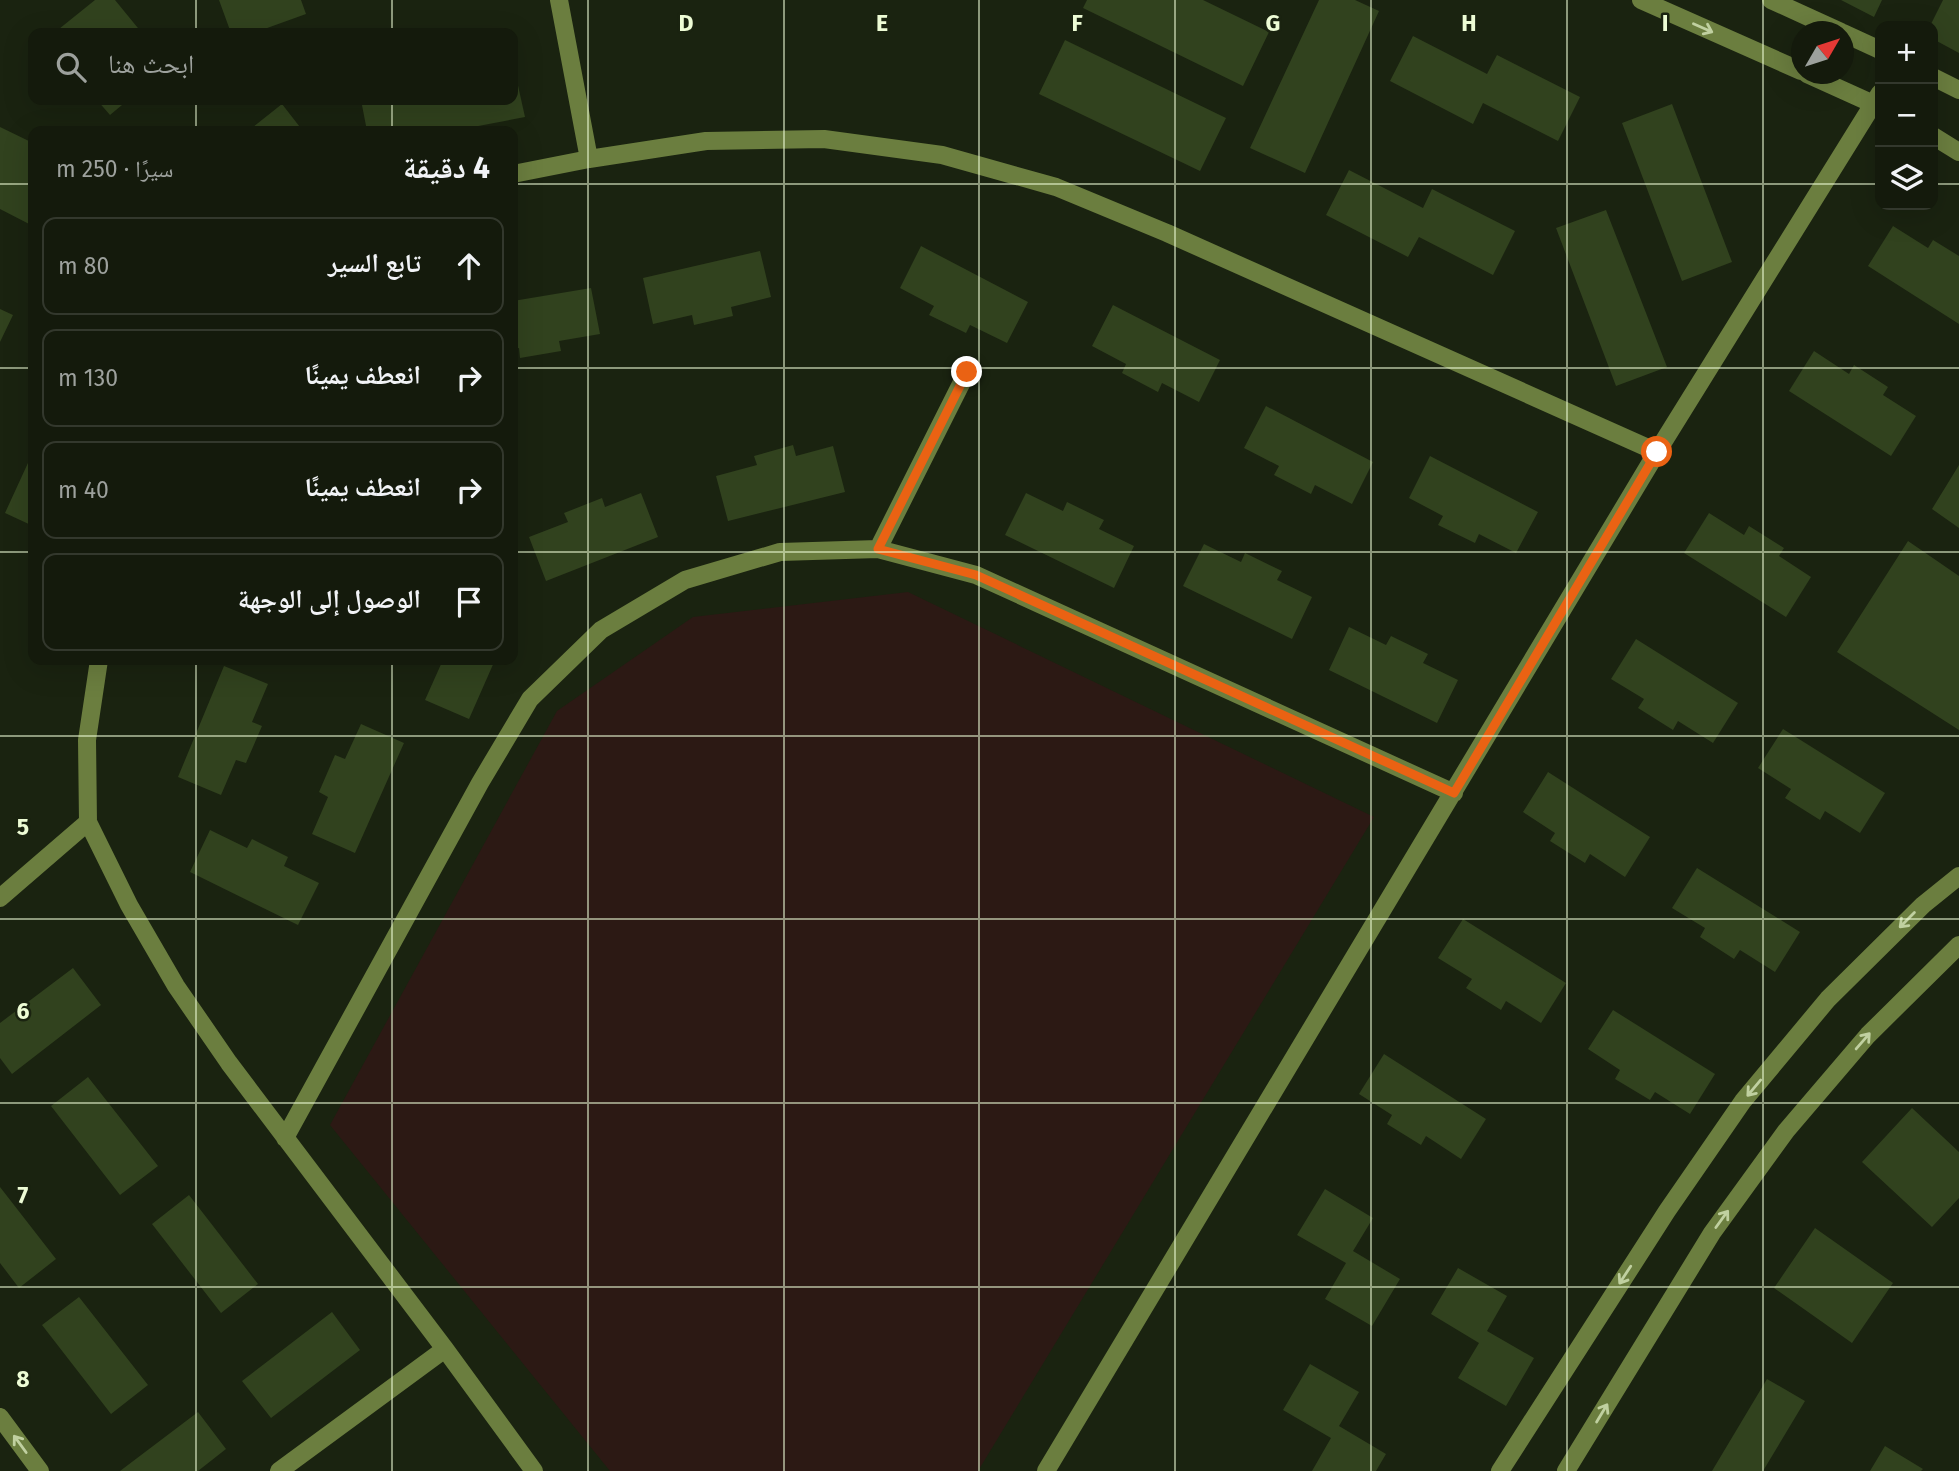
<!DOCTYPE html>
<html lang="ar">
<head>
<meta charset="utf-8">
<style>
	body { margin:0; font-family:"Fira Sans","Noto Naskh Arabic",sans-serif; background:#21271a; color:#f1f3f6; direction:rtl }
	.controls { position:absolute; right:21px; top:21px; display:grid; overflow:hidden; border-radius:14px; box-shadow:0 7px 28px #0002 }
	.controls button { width:63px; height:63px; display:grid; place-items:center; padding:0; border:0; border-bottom:2px solid #33382d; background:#141a0c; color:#f1f3f6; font:35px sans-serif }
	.compass { position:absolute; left:1791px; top:21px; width:63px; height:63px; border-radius:50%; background:#141a0c; box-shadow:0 7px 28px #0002; rotate:51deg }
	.stop { position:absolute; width:21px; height:21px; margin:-16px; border:5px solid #ea6213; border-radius:50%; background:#fff }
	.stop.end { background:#ea6213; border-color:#fff; box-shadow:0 2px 7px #0008 }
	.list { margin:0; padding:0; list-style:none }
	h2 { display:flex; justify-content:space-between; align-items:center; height:91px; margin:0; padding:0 28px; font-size:30px }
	h2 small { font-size:23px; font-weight:400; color:#9da19d }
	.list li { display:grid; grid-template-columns:46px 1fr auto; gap:21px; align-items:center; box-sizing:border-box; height:98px; margin:0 14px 14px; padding:0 14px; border:2px solid #33382d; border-radius:14px }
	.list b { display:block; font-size:26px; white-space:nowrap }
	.list em { font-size:23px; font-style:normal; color:#9da19d }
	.icon { flex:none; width:38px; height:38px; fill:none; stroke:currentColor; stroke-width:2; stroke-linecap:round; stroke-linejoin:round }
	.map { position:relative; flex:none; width:1959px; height:1471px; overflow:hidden; direction:ltr }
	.search { position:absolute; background:#141a0c; box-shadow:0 7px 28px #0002; left:28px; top:28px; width:490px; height:77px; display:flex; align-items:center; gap:18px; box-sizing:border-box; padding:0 24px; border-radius:14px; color:#9da19d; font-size:26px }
	.panel { position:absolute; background:#141a0c; box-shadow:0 7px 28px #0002; left:28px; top:126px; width:490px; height:539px; border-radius:14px; direction:rtl }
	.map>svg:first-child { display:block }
	.green { fill:#2c1914 }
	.building { fill:#31421e }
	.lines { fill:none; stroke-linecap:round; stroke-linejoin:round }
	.minor { stroke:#6b7e3f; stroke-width:18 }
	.oneway { stroke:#c0d0a0 }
	.route { stroke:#ea6213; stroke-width:9 }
	.grid { fill:none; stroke:#edfcd5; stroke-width:2; stroke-opacity:0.55 }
	.grid-label { font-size:23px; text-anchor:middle; font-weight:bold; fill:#edfcd5; stroke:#1a2310; stroke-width:5; stroke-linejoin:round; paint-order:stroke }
</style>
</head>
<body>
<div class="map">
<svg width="1959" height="1471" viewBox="0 0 1959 1471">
	<rect width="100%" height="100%" fill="#1a2310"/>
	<path class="green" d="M908,592L1374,817L978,1471H610L330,1125L557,711L693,617Z"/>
	<path class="building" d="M95,0H115L142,33H54Z
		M219,0H301L306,14L253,33H231Z
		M1087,0H1203L1269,32L1243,86L1083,8Z
		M1319,0H1355L1379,11L1305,173L1250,148Z
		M1841,0H1882L1874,17Z
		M1943,0H1959V53L1933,39V26H1930Z
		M1413,36L1487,74L1497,55L1580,97L1558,141L1483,103L1473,124L1390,81Z
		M1065,40L1226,118L1200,171L1039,94Z
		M513,63L525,117L452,131H367L361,100H513Z
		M97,100H128L110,115Z
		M282,104L303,131H248Z
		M1672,104L1732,262L1682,281L1622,123Z
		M0,127L33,143V226L0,209Z
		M1349,170L1423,208L1432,189L1515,231L1493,275L1419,237L1408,257L1326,215Z
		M1606,210L1667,367L1616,386L1556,228Z
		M1893,226L1928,248L1933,240L1959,256V324L1868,266Z
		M921,246L1028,302L1007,343L970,325L966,333L929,315L934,306L900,288Z
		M760,251L771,297L731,307L733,316L694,325L692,315L653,324L643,278Z
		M591,288L600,334L559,341L561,351L520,358L519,348L513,349V301Z
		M1113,305L1220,360L1199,402L1162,383L1158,392L1122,373L1126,364L1092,346Z
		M0,309L13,315L0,342Z
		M1814,351L1849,374L1854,365L1888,387L1883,395L1916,416L1891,456L1789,391Z
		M1266,406L1373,462L1352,504L1315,485L1311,494L1274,475L1279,466L1244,448Z
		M793,445L796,456L833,446L845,492L728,521L716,476L757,465L754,456Z
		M33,452V526L5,513Z
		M1430,456L1538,512L1516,553L1479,534L1475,543L1438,525L1443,516L1409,498Z
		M1959,465V528L1932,509Z
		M641,493L658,537L546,581L529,537L568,522L564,513L602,498L605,507Z
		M1026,493L1063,511L1067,502L1104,520L1099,529L1134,546L1114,588L1005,535Z
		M1709,513L1744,535L1749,526L1784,548L1779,556L1811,577L1786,617L1684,553Z
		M1908,541L1959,576V730L1837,652Z
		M1204,544L1241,562L1245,553L1282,571L1277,580L1312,597L1292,639L1183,586Z
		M1349,627L1386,645L1391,636L1428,654L1423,663L1458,680L1437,723L1329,670Z
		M1636,639L1738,703L1713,743L1678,721L1673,730L1638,708L1644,699L1611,679Z
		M437,660H495L469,719L425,700L442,662Z
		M224,666L268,684L252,722L262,726L246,763L236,760L221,795L178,777Z
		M361,724L404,743L355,853L312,834L328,797L319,792L335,755L345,759Z
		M1783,729L1885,793L1860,833L1825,811L1820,820L1785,798L1791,789L1758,768Z
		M1548,772L1650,837L1625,877L1590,854L1585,863L1550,841L1555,833L1523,812Z
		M210,830L247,848L252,839L288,857L284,866L319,883L298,925L190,872Z
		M1697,868L1800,932L1775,972L1740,950L1734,959L1700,937L1705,928L1672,908Z
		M1463,919L1566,983L1541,1023L1506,1001L1501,1010L1466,988L1472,979L1438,958Z
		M73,968L101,1005L12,1074L0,1058V1023Z
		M1613,1010L1715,1074L1690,1114L1655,1092L1650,1100L1615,1079L1620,1070L1588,1049Z
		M1384,1054L1486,1119L1461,1159L1426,1136L1421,1145L1387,1124L1392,1115L1359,1094Z
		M88,1077L158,1166L120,1195L51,1106Z
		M1912,1108L1959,1152V1198L1932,1227L1862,1162Z
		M0,1187L56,1259L19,1288L0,1263Z
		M1325,1189L1373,1218L1353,1251L1400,1279L1372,1326L1325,1299L1346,1263L1297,1235Z
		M189,1195L258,1284L221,1313L152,1224Z
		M1815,1228L1893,1283L1852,1343L1774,1288Z
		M1458,1268L1507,1296L1487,1331L1534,1358L1506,1406L1458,1378L1479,1343L1431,1314Z
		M79,1297L148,1385L111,1414L42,1325Z
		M332,1312L360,1350L271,1418L242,1381Z
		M1310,1364L1359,1392L1339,1426L1386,1454L1376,1471H1312L1331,1438L1283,1410Z
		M1767,1379L1805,1401L1763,1471H1712Z
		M198,1412L226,1449L198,1471H120Z
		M1885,1446L1923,1469L1921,1471H1870Z"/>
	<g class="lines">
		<path class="minor" d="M559,0L589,159
			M1641,0L1801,71
			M1771,0L1841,32
			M1843,33L1880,50
			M1807,74L1880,107
			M1933,77L1959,90
			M1933,136L1959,152
			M513,174L589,159L706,141L824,139L942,155L1056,187L1167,233L1657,452
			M878,549L967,372
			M99,660L87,740L88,822L129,905L176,986L229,1063L445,1349L534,1471
			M0,898L88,822
			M285,1138L480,783L530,699L601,630L685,580L780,552L878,549L976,575L1454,793
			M0,1417L40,1471
			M279,1471L445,1349
			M1046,1471L1657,452L1880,93
			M1500,1471L1667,1211L1743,1101L1828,999L1923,905L1959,876
			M1566,1471L1712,1233L1786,1131L1868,1035L1959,945"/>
	</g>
	<defs><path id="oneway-shaft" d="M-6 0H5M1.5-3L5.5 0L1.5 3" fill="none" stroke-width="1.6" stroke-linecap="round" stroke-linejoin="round" transform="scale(1.75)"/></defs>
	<g class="oneway">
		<use href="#oneway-shaft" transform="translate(1703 28) rotate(24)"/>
		<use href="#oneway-shaft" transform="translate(1907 920) rotate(135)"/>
		<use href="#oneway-shaft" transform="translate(1863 1041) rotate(-49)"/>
		<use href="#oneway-shaft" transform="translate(1754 1088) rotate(130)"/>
		<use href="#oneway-shaft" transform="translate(1722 1219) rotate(-54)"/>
		<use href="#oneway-shaft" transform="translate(1625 1275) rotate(123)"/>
		<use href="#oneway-shaft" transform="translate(1602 1413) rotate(-59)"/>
		<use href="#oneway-shaft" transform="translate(20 1444) rotate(-126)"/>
	</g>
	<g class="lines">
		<path class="route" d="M967,372L878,549L976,575L1454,793L1657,452"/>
	</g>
	<path class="grid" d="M196,0V33M392,0V33M588,0V1471M784,0V1471M979,0V1471M1175,0V1471M1371,0V1471M1567,0V1471M1763,0V1471M196,100V131M392,100V131M0,184H33M513,184H1880M1933,184H1959M0,368H33M513,368H1959M0,552H33M513,552H1959M196,660V1471M392,660V1471M0,736H1959M0,919H1959M0,1103H1959M0,1287H1959"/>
	<g class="grid-label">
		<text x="686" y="31">D</text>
		<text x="882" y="31">E</text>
		<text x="1077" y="31">F</text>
		<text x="1273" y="31">G</text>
		<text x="1469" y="31">H</text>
		<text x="1665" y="31">I</text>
		<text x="23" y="835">5</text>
		<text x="23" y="1019">6</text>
		<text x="23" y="1203">7</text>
		<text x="23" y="1387">8</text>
	</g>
</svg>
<div class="controls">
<button>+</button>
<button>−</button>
<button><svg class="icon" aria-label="layers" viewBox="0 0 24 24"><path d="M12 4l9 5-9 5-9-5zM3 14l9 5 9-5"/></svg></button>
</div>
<svg class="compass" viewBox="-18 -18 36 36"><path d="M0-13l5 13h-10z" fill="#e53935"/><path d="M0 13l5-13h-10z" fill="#9da19d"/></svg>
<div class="stop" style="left:1657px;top:452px"></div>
<div class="stop end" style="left:967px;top:372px"></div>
<div class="search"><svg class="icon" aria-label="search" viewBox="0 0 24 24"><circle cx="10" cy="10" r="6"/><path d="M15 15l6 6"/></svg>ابحث هنا</div>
<section class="panel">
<h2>4 دقيقة<small>سيرًا · 250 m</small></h2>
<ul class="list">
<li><svg class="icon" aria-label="ahead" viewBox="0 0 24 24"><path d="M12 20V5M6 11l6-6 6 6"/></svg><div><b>تابع السير</b></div><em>80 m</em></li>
<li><svg class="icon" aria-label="right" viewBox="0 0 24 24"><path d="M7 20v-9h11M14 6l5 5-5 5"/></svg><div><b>انعطف يمينًا</b></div><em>130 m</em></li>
<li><svg class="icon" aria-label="right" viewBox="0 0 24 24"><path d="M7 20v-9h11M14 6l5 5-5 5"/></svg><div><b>انعطف يمينًا</b></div><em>40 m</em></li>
<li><svg class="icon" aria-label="arrive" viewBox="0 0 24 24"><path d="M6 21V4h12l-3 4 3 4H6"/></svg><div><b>الوصول إلى الوجهة</b></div></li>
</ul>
</section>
</div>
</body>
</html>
